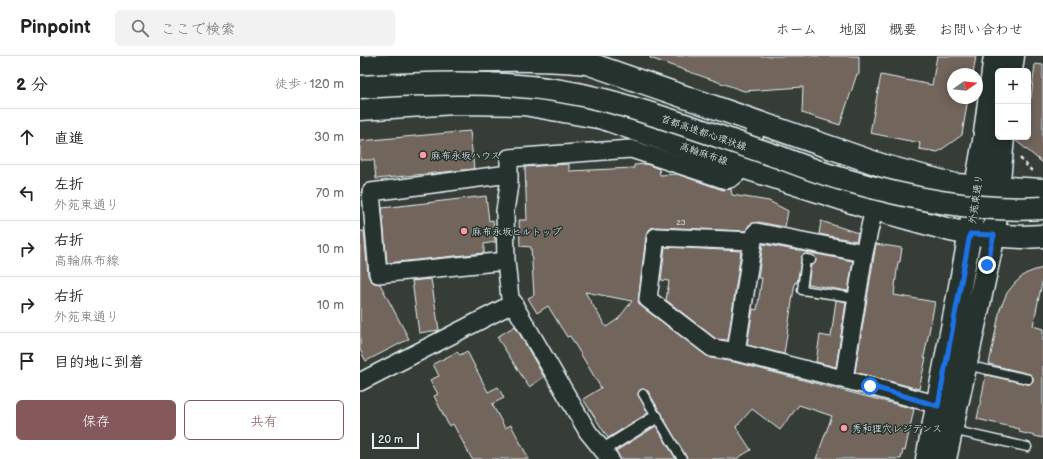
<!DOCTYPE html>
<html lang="ja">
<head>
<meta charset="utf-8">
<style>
	body { margin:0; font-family:"Balsamiq Sans","Klee One",sans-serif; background:#f2f2f2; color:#222 }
	.controls { position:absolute; right:12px; top:12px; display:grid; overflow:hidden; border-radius:6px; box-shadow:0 2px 10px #0003 }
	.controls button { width:36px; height:36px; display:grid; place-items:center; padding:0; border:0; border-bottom:1px solid #e0e0e0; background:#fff; color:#222; font:20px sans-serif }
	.compass { position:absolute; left:587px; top:12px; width:36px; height:36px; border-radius:50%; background:#fff; box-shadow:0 2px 10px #0003; rotate:76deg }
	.scale { position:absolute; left:12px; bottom:10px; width:47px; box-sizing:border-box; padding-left:4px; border:2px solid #e8f1f8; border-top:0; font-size:11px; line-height:14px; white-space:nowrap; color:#e8f1f8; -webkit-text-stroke:3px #26332d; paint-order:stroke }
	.stop { position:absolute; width:12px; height:12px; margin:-9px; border:3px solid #1a73e8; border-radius:50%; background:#fff }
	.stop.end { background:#1a73e8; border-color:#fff; box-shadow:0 1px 4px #0008 }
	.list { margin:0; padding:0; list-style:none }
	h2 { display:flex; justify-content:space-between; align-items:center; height:52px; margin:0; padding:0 16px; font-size:17px }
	h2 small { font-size:13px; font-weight:400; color:#767676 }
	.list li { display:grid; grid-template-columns:26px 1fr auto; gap:12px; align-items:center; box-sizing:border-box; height:56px; padding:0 16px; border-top:1px solid #e0e0e0 }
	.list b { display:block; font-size:15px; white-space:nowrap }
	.list p { margin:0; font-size:13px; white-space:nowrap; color:#767676 }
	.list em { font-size:13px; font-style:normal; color:#767676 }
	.actions { display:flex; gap:8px; padding:12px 16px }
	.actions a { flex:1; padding:9px 0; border:1px solid #85585c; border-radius:6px; text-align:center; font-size:14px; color:#85585c }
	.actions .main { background:#85585c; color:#fff }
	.icon { flex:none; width:22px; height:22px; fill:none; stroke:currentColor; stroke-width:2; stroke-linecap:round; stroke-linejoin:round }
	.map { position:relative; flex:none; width:683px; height:403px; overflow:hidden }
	header { display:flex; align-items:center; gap:24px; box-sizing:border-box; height:56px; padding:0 20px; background:#fff; border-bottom:1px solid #e0e0e0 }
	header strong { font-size:19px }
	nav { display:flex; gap:22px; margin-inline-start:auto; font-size:14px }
	.search { width:280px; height:36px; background:#f2f2f2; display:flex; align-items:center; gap:10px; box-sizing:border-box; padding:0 14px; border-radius:6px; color:#767676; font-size:15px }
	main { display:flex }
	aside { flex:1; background:#fff }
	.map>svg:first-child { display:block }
	.building { fill:#71655b; stroke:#e8f1f8; fill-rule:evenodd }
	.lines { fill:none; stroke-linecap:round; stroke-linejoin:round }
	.service-casing { stroke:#e8f1f8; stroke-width:11 }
	.pedestrian-casing { stroke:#e8f1f8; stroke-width:15 }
	.minor-casing { stroke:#e8f1f8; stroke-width:20 }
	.secondary-casing { stroke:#e8f1f8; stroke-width:25 }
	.primary-casing { stroke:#e8f1f8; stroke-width:25 }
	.motorway-casing { stroke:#e8f1f8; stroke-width:25 }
	.path { stroke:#e8f1f8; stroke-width:2.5; stroke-dasharray:4 3; stroke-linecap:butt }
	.service { stroke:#26332d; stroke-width:8 }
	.pedestrian { stroke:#26332d; stroke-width:12 }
	.minor { stroke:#26332d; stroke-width:17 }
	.secondary { stroke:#26332d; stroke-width:22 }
	.primary { stroke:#26332d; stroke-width:22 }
	.motorway { stroke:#26332d; stroke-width:22 }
	.motorway-bridge-casing { stroke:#e8f1f8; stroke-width:25; stroke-linecap:butt }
	.motorway-bridge { stroke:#26332d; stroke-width:22 }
	.route { stroke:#1a73e8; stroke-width:5 }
	.poi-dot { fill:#ff9aa2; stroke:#26332d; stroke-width:1.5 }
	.labels { text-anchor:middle; stroke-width:3; stroke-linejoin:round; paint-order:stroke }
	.number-label { font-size:8px; fill:#caced1 }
	.street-label { font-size:10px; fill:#e8f1f8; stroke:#26332d }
	.poi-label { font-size:10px; fill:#e8f1f8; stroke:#26332d; text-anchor:start }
</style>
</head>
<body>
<header>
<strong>Pinpoint</strong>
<div class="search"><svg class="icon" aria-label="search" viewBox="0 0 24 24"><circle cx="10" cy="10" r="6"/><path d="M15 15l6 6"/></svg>ここで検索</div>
<nav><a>ホーム</a><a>地図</a><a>概要</a><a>お問い合わせ</a></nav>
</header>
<main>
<aside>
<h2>2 分<small>徒歩 · 120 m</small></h2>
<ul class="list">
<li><svg class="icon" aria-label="ahead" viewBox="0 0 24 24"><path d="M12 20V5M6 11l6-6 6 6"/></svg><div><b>直進</b></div><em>30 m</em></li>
<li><svg class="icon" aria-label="left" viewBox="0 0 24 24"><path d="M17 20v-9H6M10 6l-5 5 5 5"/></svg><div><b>左折</b><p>外苑東通り</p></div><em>70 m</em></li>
<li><svg class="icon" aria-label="right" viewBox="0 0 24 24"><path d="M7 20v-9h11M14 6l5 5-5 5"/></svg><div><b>右折</b><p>高輪麻布線</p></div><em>10 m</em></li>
<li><svg class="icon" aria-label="right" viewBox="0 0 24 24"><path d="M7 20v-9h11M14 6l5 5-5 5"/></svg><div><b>右折</b><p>外苑東通り</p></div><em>10 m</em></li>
<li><svg class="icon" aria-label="arrive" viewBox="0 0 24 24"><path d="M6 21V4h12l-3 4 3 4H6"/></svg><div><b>目的地に到着</b></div></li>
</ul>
<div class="actions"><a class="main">保存</a><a>共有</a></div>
</aside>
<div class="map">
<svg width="683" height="403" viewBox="0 0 683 403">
	<rect width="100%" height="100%" fill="#353d36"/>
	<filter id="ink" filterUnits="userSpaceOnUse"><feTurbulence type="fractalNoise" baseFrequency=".025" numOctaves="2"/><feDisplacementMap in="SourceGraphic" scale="8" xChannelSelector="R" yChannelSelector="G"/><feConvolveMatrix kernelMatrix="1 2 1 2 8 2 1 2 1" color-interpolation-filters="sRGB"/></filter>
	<g filter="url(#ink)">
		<path class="building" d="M290,0H499V18H497L480,69L442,57L443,31L384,35L290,2Z
			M577,0H616L613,18H593V42H608L602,79L578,96L559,93L560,87L510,77L521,19L572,29Z
			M675,8L683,9V107L655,84V81H668V59H670L668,43L671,42Z
			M110,75L114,113L16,123L14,104H0V85Z
			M209,108V115L274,112V109L286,108L299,113L300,119L317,118L363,134L371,133L372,139L409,145L428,155L425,171L398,166L389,169L386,175L296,171L291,172L288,175L286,180L278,246L282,251L350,302L374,306L554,353L545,395L543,394L541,403H456L472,360L439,349L420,374L392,353L376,371L391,394L376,403H327L303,361L302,357L299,354L288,335L283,333L280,334L278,338L288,357L248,382L223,343L241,332L210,280L207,281L188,250L177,257L168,242L174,239L171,191L160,190L159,164H167L165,111ZM225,236L272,245L258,263L246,271Z
			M126,140L129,165L133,164L135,186L124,188V197L27,207L22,152Z
			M461,165L498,177L496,185L459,178Z
			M0,175H4L8,219L10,223L14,227L20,228L49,283L6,305L0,294Z
			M403,188L493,205L488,235L448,228L451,209L455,207L456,203L454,200L447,198L442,200L437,227L435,226L424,298L387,289L393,253L397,254L402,222H398Z
			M516,188L542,192L540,206H538L534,239L575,246L564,301L566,302L559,333L495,316Z
			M305,191L381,195L368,284L356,283L306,244L309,225L301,224Z
			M683,212V222L673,270L683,273V382L659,376L660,373L617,363L626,319L667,328H670L673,325V321L670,318L629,308L640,253L647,237L655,227L665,218L675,214Z
			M71,223L79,274L59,277L52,225Z
			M476,244L486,246L476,311L456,306L460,279L471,281Z
			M155,270L184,321L169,331L137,281Z
			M107,295L128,336L138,331L144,342L132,348L145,372L151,369L169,403H112L93,368L89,370L74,340L78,338L70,324L79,320L73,308L97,296L100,299Z
			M296,370L316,403H260L256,395Z"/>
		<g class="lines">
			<g class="service-casing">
				<path id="service" d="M451,204L446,203L442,234L497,242
					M606,309L668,323
					M283,338L322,403
					M592,374L667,391"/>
			</g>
			<g class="pedestrian-casing">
				<path id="pedestrian" d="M243,394L296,361"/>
			</g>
			<g class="minor-casing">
				<path id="minor" d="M514,153L504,197L396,176L393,185L296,181L288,243L352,292L376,296L510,330L578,349
					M146,205L18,218L11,136L149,118
					M376,296L393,185
					M484,323L504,197
					M0,326L154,247
					M250,403L228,376L150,242L146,205L145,155L149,129V102L271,93L366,124C387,119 392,85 398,66"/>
			</g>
			<g class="secondary-casing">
				<path id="secondary" d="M210,1L524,110L595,129L683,134
					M0,53L95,47L164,48L243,62L383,111L514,153L590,174L610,178L662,181L683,180"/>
			</g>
			<g class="primary-casing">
				<path id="primary" d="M651,15L653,0
					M524,110L547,136L563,141
					M567,403L610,178L616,130L624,85L635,0
					M585,403L634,179L643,81"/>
			</g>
			<g class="motorway-casing">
				<path id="motorway" d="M0,11C76,6 152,0 228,7"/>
			</g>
			<path class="path" d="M660,102L672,115"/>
			<use href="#service" class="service"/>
			<use href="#pedestrian" class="pedestrian"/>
			<use href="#minor" class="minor"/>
			<use href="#secondary" class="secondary"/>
			<use href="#primary" class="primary"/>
			<use href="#motorway" class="motorway"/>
			<g class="motorway-bridge-casing">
				<path id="motorway-bridge" d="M0,31C83,26 167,23 248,45C306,61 362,82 419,101C440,109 460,117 482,123C547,142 615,156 683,152"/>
			</g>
			<use href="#motorway-bridge" class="motorway-bridge"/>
		</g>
	</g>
	<g class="lines" filter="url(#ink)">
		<path class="route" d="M510,330L578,350L610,178L634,179L627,209"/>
	</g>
	<g class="poi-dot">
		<circle cx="63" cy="99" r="4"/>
		<circle cx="104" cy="175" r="4"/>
		<circle cx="484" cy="372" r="4"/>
	</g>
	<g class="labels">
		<g class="number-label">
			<text x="321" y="169">23</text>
		</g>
		<g class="street-label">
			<text transform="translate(344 76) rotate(19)" y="4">首都高速都心環状線</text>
			<text transform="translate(344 97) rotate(19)" y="4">高輪麻布線</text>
			<text transform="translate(615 143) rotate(-82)" y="4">外苑東通り</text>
		</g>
		<g class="poi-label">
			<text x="71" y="103">麻布永坂ハウス</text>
			<text x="112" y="179">麻布永坂ヒルトップ</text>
			<text x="492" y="376">秀和狸穴レジデンス</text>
		</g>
	</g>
</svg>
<div class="controls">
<button>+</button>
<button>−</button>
</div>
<svg class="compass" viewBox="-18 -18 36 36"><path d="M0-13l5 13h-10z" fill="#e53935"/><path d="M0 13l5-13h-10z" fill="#767676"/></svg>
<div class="scale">20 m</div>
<div class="stop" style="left:510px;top:330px"></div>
<div class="stop end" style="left:627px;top:209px"></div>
</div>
</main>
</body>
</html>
